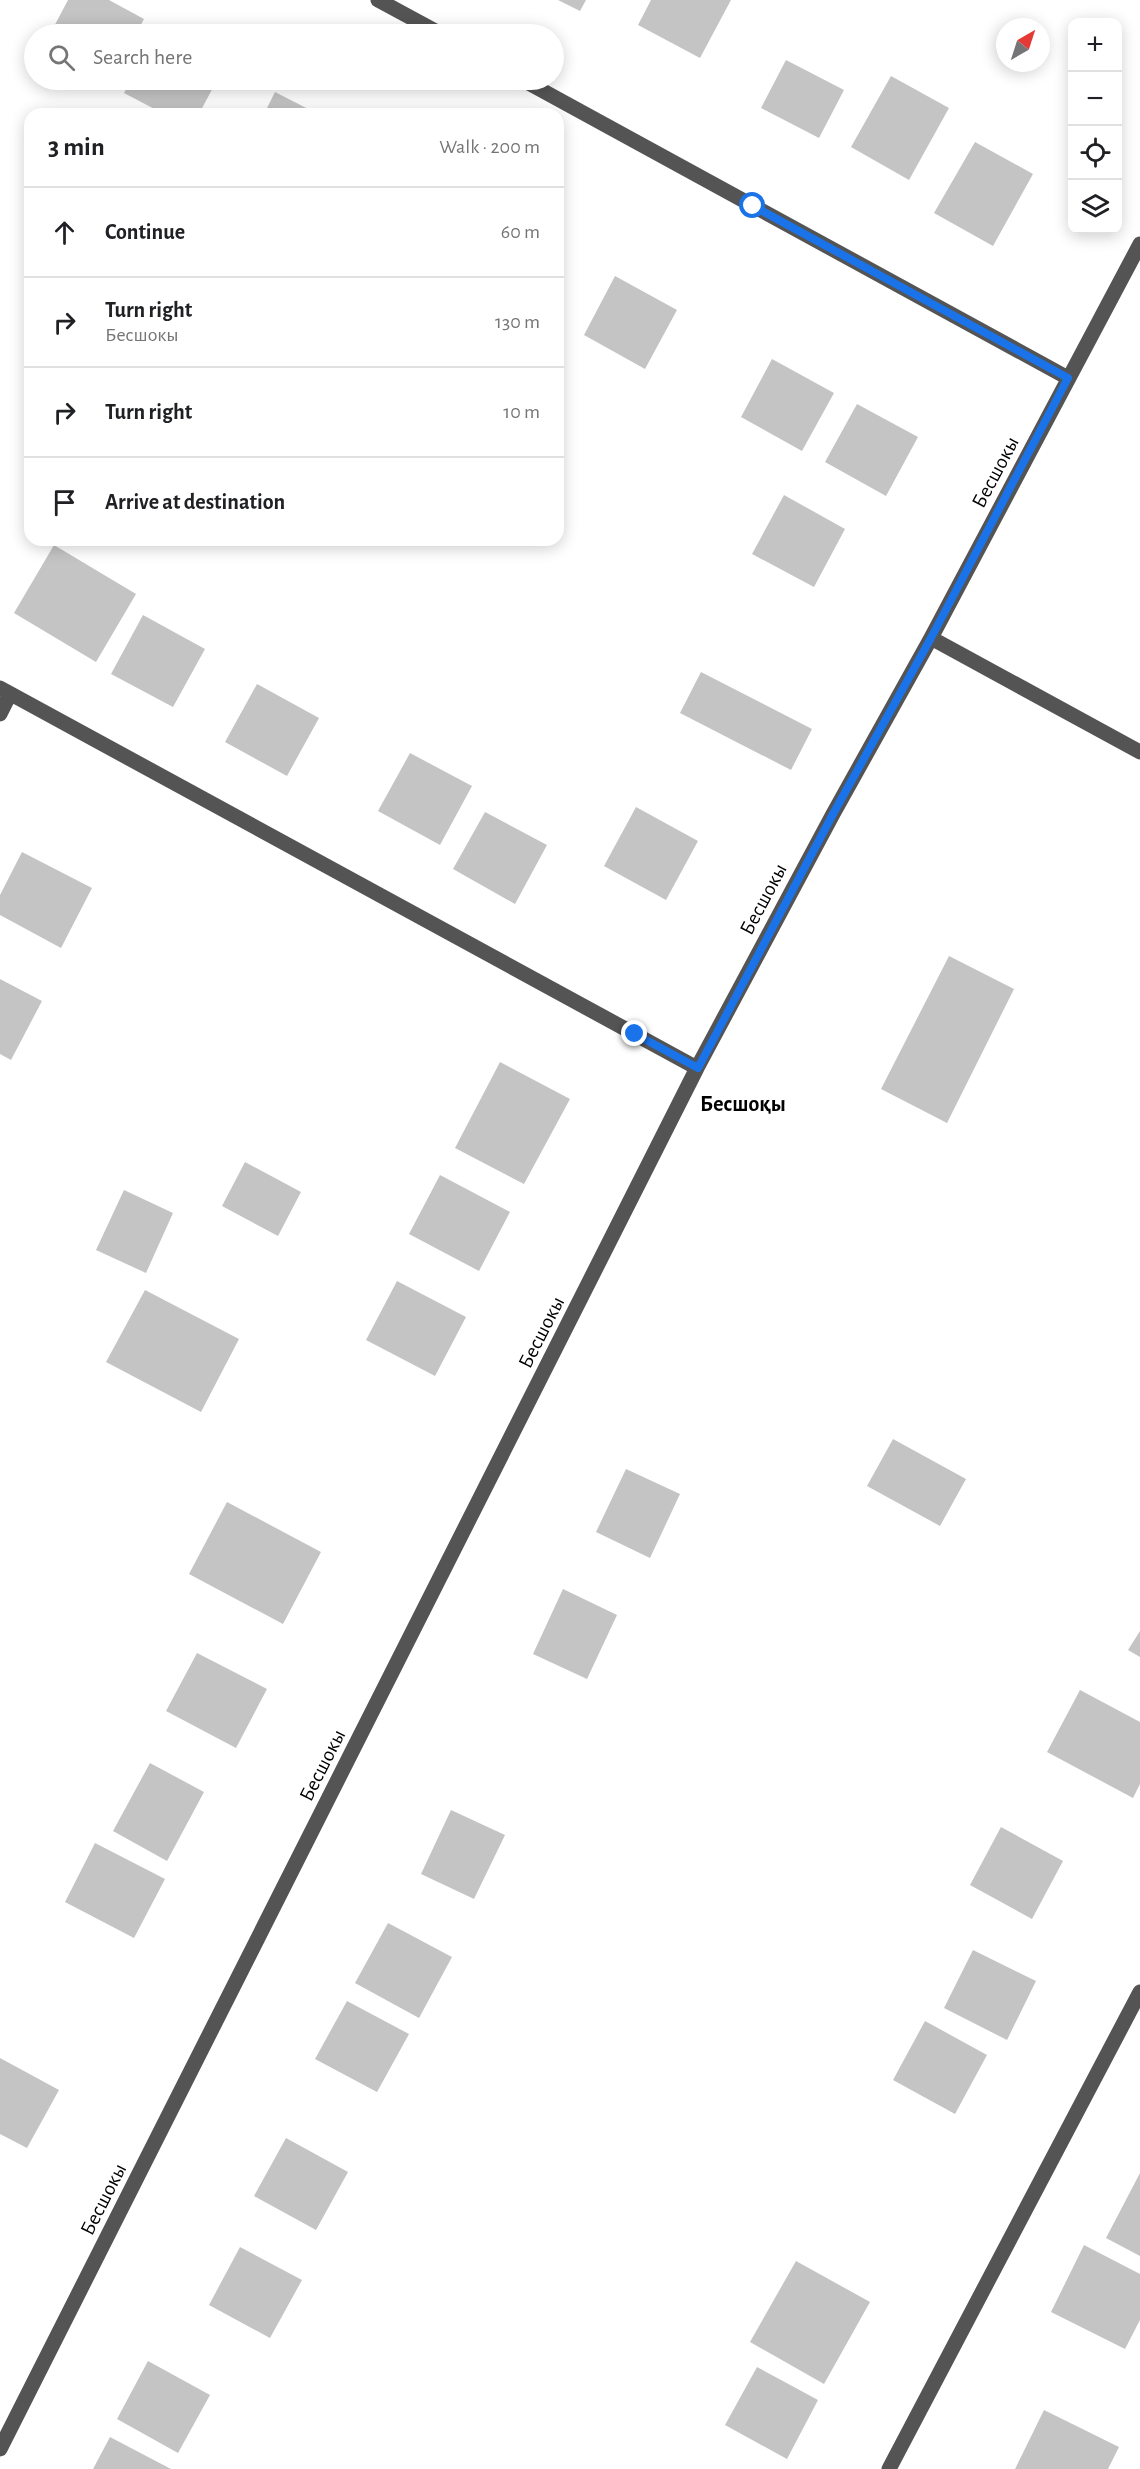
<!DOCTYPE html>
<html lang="en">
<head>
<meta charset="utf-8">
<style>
	body { margin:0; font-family:"Alegreya Sans",sans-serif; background:#f6f6f6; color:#202124 }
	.controls { position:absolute; right:18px; top:18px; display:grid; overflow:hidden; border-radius:12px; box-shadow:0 3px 15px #0003 }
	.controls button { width:54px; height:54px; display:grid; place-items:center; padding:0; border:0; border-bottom:2px solid #e0e0e0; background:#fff; color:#202124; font:30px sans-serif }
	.compass { position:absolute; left:996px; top:18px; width:54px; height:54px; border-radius:50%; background:#fff; box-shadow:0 3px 15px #0003; rotate:39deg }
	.stop { position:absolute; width:18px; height:18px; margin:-14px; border:4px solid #1a73e8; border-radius:50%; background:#fff }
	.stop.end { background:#1a73e8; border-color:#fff; box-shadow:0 2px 6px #0008 }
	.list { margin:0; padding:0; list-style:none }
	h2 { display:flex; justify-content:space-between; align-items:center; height:78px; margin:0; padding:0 24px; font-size:26px }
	h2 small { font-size:20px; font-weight:400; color:#757577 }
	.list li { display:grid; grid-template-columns:39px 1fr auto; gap:18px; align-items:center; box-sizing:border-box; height:90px; padding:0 24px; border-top:2px solid #e0e0e0 }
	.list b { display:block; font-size:22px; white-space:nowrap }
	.list p { margin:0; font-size:20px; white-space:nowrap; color:#757577 }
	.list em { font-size:20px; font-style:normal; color:#757577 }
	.icon { flex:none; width:33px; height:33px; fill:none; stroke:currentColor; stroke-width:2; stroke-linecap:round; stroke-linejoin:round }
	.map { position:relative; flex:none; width:1140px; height:2469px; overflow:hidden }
	.search { position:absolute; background:#fff; box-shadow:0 3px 15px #0003; left:24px; top:24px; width:540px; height:66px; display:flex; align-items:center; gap:15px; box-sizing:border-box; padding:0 21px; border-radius:33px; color:#757577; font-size:22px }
	.panel { position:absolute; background:#fff; box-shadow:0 3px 15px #0003; left:24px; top:108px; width:540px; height:438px; border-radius:18px }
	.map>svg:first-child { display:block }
	.building { fill:#c4c4c4 }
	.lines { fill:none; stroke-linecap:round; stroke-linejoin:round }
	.minor { stroke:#545454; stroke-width:15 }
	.route { stroke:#1a73e8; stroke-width:8 }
	.labels { text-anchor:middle; stroke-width:4.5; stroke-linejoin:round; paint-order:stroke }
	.street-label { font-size:21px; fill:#000; stroke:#fff }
	.neighbourhood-label { font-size:22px; font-weight:bold; fill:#000; stroke:#fff }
</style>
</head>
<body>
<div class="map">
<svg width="1140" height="2469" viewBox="0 0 1140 2469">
	<rect width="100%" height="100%" fill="#fff"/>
	<path class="building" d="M68,0H109L144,19L136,34H50Z
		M558,0H586L580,11Z
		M651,0H731L700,58L638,25Z
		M786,60L844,90L819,138L761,108Z
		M891,76L949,108L909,180L851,147Z
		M131,80H217L199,114H164L124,93Z
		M275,92L318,114H264Z
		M975,142L1033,174L993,246L934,213Z
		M615,276L677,310L645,369L584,335Z
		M772,359L834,393L802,451L741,417Z
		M857,404L918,437L886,496L825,462Z
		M784,495L845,529L814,587L752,554Z
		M54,545L136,594L96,662L14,613Z
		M143,615L205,649L173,707L111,674Z
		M701,672L812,729L791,770L680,713Z
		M257,684L319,718L287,776L225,742Z
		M410,753L472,786L440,845L378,811Z
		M636,807L698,841L666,900L604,866Z
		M485,812L547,845L515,904L453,869Z
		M22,852L92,888L61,948L0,915V895Z
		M949,956L1014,989L947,1123L881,1089Z
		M0,979L42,1001L11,1060L0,1054Z
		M500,1062L570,1099L524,1184L455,1148Z
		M245,1162L301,1192L278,1236L222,1206Z
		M440,1175L510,1212L479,1271L409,1234Z
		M124,1190L173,1213L146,1273L96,1250Z
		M397,1281L466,1317L435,1376L366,1340Z
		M145,1290L239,1339L201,1412L106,1362Z
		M893,1439L966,1479L940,1526L867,1486Z
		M626,1469L680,1494L650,1558L596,1532Z
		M227,1502L321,1552L283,1624L189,1574Z
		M563,1589L617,1615L587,1679L533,1654Z
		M1140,1631V1657L1128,1650Z
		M197,1653L267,1689L236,1748L166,1711Z
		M1080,1690L1140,1722V1784L1133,1798L1047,1752Z
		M150,1763L204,1792L167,1861L113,1831Z
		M451,1810L505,1835L474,1899L421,1874Z
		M1001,1827L1063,1861L1032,1919L970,1885Z
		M95,1843L165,1879L134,1938L65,1902Z
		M388,1923L452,1957L419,2018L355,1983Z
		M973,1950L1036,1981L1007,2040L944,2008Z
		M347,2001L409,2034L377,2092L315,2059Z
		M925,2021L987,2055L955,2114L893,2080Z
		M0,2058L59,2090L27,2148L0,2134Z
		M286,2138L348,2172L316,2230L254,2196Z
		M1140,2173V2256L1106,2238Z
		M1084,2245L1140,2274V2320L1125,2349L1051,2312Z
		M240,2247L302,2280L270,2338L209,2305Z
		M796,2261L870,2302L824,2384L750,2342Z
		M148,2361L210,2395L178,2453L117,2419Z
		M757,2367L818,2400L787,2459L725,2425Z
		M1044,2410L1119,2447L1108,2469H1015Z
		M110,2437L171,2469H93Z"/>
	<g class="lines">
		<path class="minor" d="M378,0L441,34
			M523,80L1068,378
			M931,638L1140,752
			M0,688L697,1068
			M0,714L10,694
			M0,2449L697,1068L833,814L931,638L1140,244
			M889,2469L1140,1992"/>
	</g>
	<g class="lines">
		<path class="route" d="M635,1034L698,1068L833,814L931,638L1068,378L753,206"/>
	</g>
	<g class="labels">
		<g class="street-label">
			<text transform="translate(995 472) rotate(-62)" y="7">Бесшокы</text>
			<text transform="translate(763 899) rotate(-62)" y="7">Бесшокы</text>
			<text transform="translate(541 1332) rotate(-63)" y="7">Бесшокы</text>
			<text transform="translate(322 1765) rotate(-63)" y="7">Бесшокы</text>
			<text transform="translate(103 2199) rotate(-63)" y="7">Бесшокы</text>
		</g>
		<g class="neighbourhood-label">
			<text x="743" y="1111">Бесшоқы</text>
		</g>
	</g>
</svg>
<div class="controls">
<button>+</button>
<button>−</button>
<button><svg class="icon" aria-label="locate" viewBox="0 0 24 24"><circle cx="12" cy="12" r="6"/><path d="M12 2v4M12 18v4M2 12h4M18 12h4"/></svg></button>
<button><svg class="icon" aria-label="layers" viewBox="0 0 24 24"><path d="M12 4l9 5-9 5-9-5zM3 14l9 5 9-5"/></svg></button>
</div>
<svg class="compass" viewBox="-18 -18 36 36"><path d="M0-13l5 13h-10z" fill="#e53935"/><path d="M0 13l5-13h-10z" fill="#757577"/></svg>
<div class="stop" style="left:753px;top:206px"></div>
<div class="stop end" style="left:635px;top:1034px"></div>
<div class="search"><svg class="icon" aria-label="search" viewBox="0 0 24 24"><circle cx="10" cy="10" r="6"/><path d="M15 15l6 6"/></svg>Search here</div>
<section class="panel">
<h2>3 min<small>Walk · 200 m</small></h2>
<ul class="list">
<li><svg class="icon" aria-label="ahead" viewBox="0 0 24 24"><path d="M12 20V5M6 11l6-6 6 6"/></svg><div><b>Continue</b></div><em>60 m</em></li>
<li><svg class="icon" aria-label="right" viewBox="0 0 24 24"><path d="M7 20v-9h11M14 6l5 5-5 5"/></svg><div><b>Turn right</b><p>Бесшокы</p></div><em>130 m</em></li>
<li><svg class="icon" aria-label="right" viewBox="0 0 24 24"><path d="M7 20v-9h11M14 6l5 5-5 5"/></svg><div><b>Turn right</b></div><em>10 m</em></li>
<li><svg class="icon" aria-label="arrive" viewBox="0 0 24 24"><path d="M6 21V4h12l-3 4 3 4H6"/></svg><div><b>Arrive at destination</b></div></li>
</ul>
</section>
</div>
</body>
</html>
